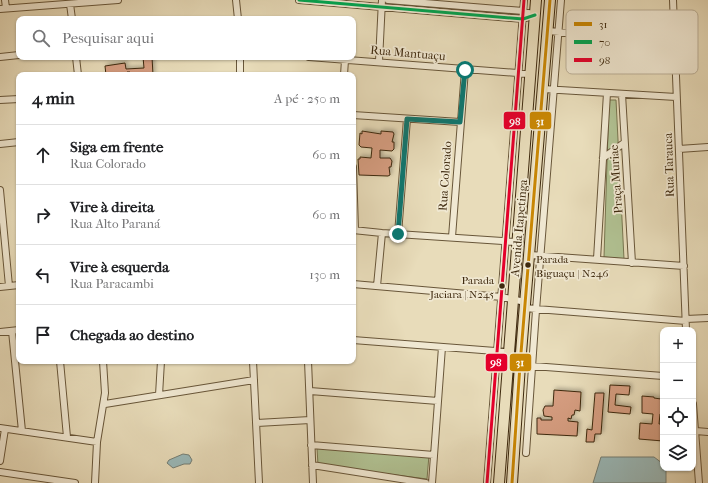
<!DOCTYPE html>
<html lang="pt">
<head>
<meta charset="utf-8">
<style>
	body { margin:0; font-family:"IM FELL French Canon",serif; background:#f6f6f6; color:#202124 }
	.controls { position:absolute; right:12px; bottom:12px; display:grid; overflow:hidden; border-radius:8px; box-shadow:0 1px 3px #0004 }
	.controls button { width:36px; height:36px; display:grid; place-items:center; padding:0; border:0; border-bottom:1px solid #e0e0e0; background:#fff; color:#202124; font:20px sans-serif }
	.stop { position:absolute; width:12px; height:12px; margin:-9px; border:3px solid #0f766e; border-radius:50%; background:#fff }
	.stop.end { background:#0f766e; border-color:#fff; box-shadow:0 1px 4px #0008 }
	.list { margin:0; padding:0; list-style:none }
	h2 { display:flex; justify-content:space-between; align-items:center; height:52px; margin:0; padding:0 16px; font-size:17px }
	h2 small { font-size:13px; font-weight:400; color:#757577 }
	.list li { display:grid; grid-template-columns:26px 1fr auto; gap:12px; align-items:center; box-sizing:border-box; height:60px; padding:0 16px; border-top:1px solid #e0e0e0 }
	.list b { display:block; font-size:15px; white-space:nowrap }
	.list p { margin:0; font-size:13px; white-space:nowrap; color:#757577 }
	.list em { font-size:13px; font-style:normal; color:#757577 }
	.icon { flex:none; width:22px; height:22px; fill:none; stroke:currentColor; stroke-width:2; stroke-linecap:round; stroke-linejoin:round }
	.map { position:relative; flex:none; width:708px; height:483px; overflow:hidden }
	.search { position:absolute; background:#fff; box-shadow:0 1px 3px #0004; left:16px; top:16px; width:340px; height:44px; display:flex; align-items:center; gap:10px; box-sizing:border-box; padding:0 14px; border-radius:8px; color:#757577; font-size:15px }
	.panel { position:absolute; background:#fff; box-shadow:0 1px 3px #0004; left:16px; top:72px; width:340px; height:292px; border-radius:8px }
	.map>svg:first-child { display:block }
	.green { fill:#b1c293; stroke:#787650 }
	.water { fill:#9ab9b9; stroke:#757f75 }
	.building { fill:#d49c7f; stroke:#3e290e; filter:url(#shadow) }
	.lines { fill:none; stroke-linecap:round; stroke-linejoin:round }
	.street-casing { stroke:#685639; stroke-width:8 }
	.primary-casing { stroke:#3e290e; stroke-width:12 }
	.street { stroke:#f0e8d2; stroke-width:6 }
	.primary { stroke:#e8dcba; stroke-width:10 }
	.bus-1-casing { stroke:#f0e8d2; stroke-width:6 }
	.bus-2-casing { stroke:#f0e8d2; stroke-width:6 }
	.bus-3-casing { stroke:#f0e8d2; stroke-width:6 }
	.bus-1 { stroke:#c98704; stroke-width:3 }
	.bus-2 { stroke:#00a651; stroke-width:3 }
	.bus-3 { stroke:#e4002b; stroke-width:3 }
	.route { stroke:#0f766e; stroke-width:5 }
	.bus-dot { fill:#3e290e; stroke:#f0e8d2; stroke-width:1.5 }
	.labels { text-anchor:middle; stroke-width:3.5; stroke-linejoin:round; paint-order:stroke }
	.bus-label { font-size:11px; fill:#3e290e; stroke:#f0e8d2; text-anchor:start }
	.street-label { font-size:12px; fill:#3e290e; stroke:#f0e8d2 }
	.key { fill:#f0e8d2; stroke:#bbaf97; stroke-width:1 }
	.key-label { font-size:11px; fill:#3e290e }
	.line-badge { stroke:#f0e8d2; stroke-width:1.5 }
	.badge-label { font-size:11px; text-anchor:middle; font-weight:bold; fill:#fff }
</style>
</head>
<body>
<div class="map">
<svg width="708" height="483" viewBox="0 0 708 483">
	<defs>
		<filter id="shadow"><feDropShadow dx="2" dy="-2" stdDeviation="2" flood-color="#0004"/></filter>
	</defs>
	<rect width="100%" height="100%" fill="#e8dcba"/>
	<filter id="stains"><feTurbulence type="fractalNoise" baseFrequency=".005" numOctaves="4"/><feColorMatrix values="0 0 0 0 .2 0 0 0 0 .09 0 0 0 0 .02 0 0 0 .5 -.17"/></filter>
	<radialGradient id="worn" r=".72"><stop offset=".6" stop-color="#630" stop-opacity="0"/><stop offset="1" stop-color="#630" stop-opacity=".3"/></radialGradient>
	<path class="green" d="M609,100H616L624,259L604,257Z
		M317,448L429,455L427,479L318,465Z"/>
	<path class="water" d="M183,454L189,455L192,460L190,464H184L173,468L167,463L169,460Z
		M601,457H654L662,463L663,468L666,469V483H593Z"/>
	<path class="building" d="M143,57H152L153,75H131L130,72H127V75H106L105,66L125,63L126,69L144,68Z
		M362,131L381,134V131L393,132L394,134L392,142H394V149L392,151L380,150V158H390L392,161L391,167H389L390,175L388,176L359,175L358,159H360V157L371,158L372,148L361,147L359,145L360,133L362,134Z
		M610,385L630,386L629,395L616,394L615,405L631,407L630,414L608,412Z
		M554,390L581,392L580,411L575,410L574,415H572L571,419L568,418V421L578,422L577,436L537,434V418H541V420H552V417L544,416L543,410L545,406H553Z
		M595,393H604L601,434H595L594,442H586L587,429L592,430Z
		M642,396L654,397V398L661,399L663,397V415L660,414L659,424H663V441L639,439L640,423L652,424L653,414L642,413Z"/>
	<g class="lines">
		<g class="street-casing">
			<path id="street" d="M5,0L6,8
				M236,0L238,19
				M299,0L523,19L535,15
				M388,0L523,11L535,15
				M673,0L686,330
				M70,4L72,19
				M0,9L118,0
				M548,31L675,42
				M0,57L19,55
				M76,57L78,75
				M240,57V75
				M309,57L530,74
				M379,61L382,0
				M344,75L345,60
				M543,89L676,97
				M622,94L632,263
				M0,100L19,99
				M353,115L460,122
				M0,144L19,142
				M679,149L708,147
				M603,158L624,143
				M353,167L355,230
				M0,190L9,286
				M353,230L382,233L516,242
				M398,234L407,119
				M452,237L465,70
				M530,255L684,266
				M597,259L607,93
				M353,284L502,297L525,302
				M377,286L382,233
				M0,287L19,285
				M524,308L686,321
				M686,319L708,318
				M12,331L22,431
				M0,332L19,330
				M353,340L508,352
				M60,361L67,437
				M253,361L259,483
				M308,361L313,483
				M520,365L663,376
				M310,391L438,401
				M159,395L161,361
				M105,404L254,380
				M693,404L699,483
				M257,423L310,420
				M0,428L97,442
				M696,431L708,432
				M311,445L434,455
				M526,453L536,310L561,0
				M0,461L5,429
				M312,465L426,483
				M0,472L75,483
				M95,483L97,442L105,393L103,361
				M432,483L442,347
				M487,483L524,0"/>
		</g>
		<g class="primary-casing">
			<path id="primary" d="M499,483L536,0
				M512,483L520,365L550,0"/>
		</g>
		<use href="#street" class="street"/>
		<use href="#primary" class="primary"/>
		<g class="bus-1-casing">
			<path id="bus-1" d="M512,483L520,365L550,0"/>
		</g>
		<g class="bus-2-casing">
			<path id="bus-2" d="M299,0L523,19L535,15"/>
		</g>
		<g class="bus-3-casing">
			<path id="bus-3" d="M487,483L524,0"/>
		</g>
		<use href="#bus-1" class="bus-1"/>
		<use href="#bus-2" class="bus-2"/>
		<use href="#bus-3" class="bus-3"/>
	</g>
	<g class="lines">
		<path class="route" d="M398,234L407,119L460,122L465,70"/>
	</g>
	<g class="bus-dot">
		<circle cx="528" cy="265" r="3.5"/>
		<circle cx="502" cy="286" r="3.5"/>
	</g>
	<g class="labels">
		<g class="bus-label">
			<text x="536" y="263">Parada<tspan x="536" dy="14">Biguaçu | N246</tspan></text>
			<text x="494" y="284" text-anchor="end">Parada<tspan x="494" dy="14">Jaciara | N245</tspan></text>
		</g>
		<g class="street-label">
			<text transform="translate(408 53) rotate(5)" y="4">Rua Mantuaçu</text>
			<text transform="translate(669 165) rotate(-92)" y="4">Rua Tarauca</text>
			<text transform="translate(445 176) rotate(-86)" y="4">Rua Colorado</text>
			<text transform="translate(616 179) rotate(-94)" y="4">Praça Muriae</text>
			<text transform="translate(519 228) rotate(-85)" y="4">Avenida Itapetinga</text>
		</g>
	</g>
	<rect x="566" y="10" width="132" height="64" rx="6" class="key"/>
	<rect x="574" y="22" width="18" height="4" fill="#c98704"/>
	<rect x="574" y="40" width="18" height="4" fill="#00a651"/>
	<rect x="574" y="58" width="18" height="4" fill="#e4002b"/>
	<g class="key-label">
		<text x="599" y="28">31</text>
		<text x="599" y="46">70</text>
		<text x="599" y="64">98</text>
	</g>
	<g class="line-badge">
		<rect x="529" y="111" width="23" height="19" rx="4" fill="#c98704"/>
		<rect x="503" y="111" width="23" height="19" rx="4" fill="#e4002b"/>
		<rect x="509" y="353" width="23" height="19" rx="4" fill="#c98704"/>
		<rect x="485" y="353" width="23" height="19" rx="4" fill="#e4002b"/>
	</g>
	<g class="badge-label">
		<text x="540" y="125">31</text>
		<text x="515" y="125">98</text>
		<text x="520" y="366">31</text>
		<text x="496" y="366">98</text>
	</g>
	<rect width="100%" height="100%" filter="url(#stains)"/>
	<rect width="100%" height="100%" fill="url(#worn)"/>
</svg>
<div class="controls">
<button>+</button>
<button>−</button>
<button><svg class="icon" aria-label="locate" viewBox="0 0 24 24"><circle cx="12" cy="12" r="6"/><path d="M12 2v4M12 18v4M2 12h4M18 12h4"/></svg></button>
<button><svg class="icon" aria-label="layers" viewBox="0 0 24 24"><path d="M12 4l9 5-9 5-9-5zM3 14l9 5 9-5"/></svg></button>
</div>
<div class="stop" style="left:465px;top:70px"></div>
<div class="stop end" style="left:398px;top:234px"></div>
<div class="search"><svg class="icon" aria-label="search" viewBox="0 0 24 24"><circle cx="10" cy="10" r="6"/><path d="M15 15l6 6"/></svg>Pesquisar aqui</div>
<section class="panel">
<h2>4 min<small>A pé · 250 m</small></h2>
<ul class="list">
<li><svg class="icon" aria-label="ahead" viewBox="0 0 24 24"><path d="M12 20V5M6 11l6-6 6 6"/></svg><div><b>Siga em frente</b><p>Rua Colorado</p></div><em>60 m</em></li>
<li><svg class="icon" aria-label="right" viewBox="0 0 24 24"><path d="M7 20v-9h11M14 6l5 5-5 5"/></svg><div><b>Vire à direita</b><p>Rua Alto Paraná</p></div><em>60 m</em></li>
<li><svg class="icon" aria-label="left" viewBox="0 0 24 24"><path d="M17 20v-9H6M10 6l-5 5 5 5"/></svg><div><b>Vire à esquerda</b><p>Rua Paracambi</p></div><em>130 m</em></li>
<li><svg class="icon" aria-label="arrive" viewBox="0 0 24 24"><path d="M6 21V4h12l-3 4 3 4H6"/></svg><div><b>Chegada ao destino</b></div></li>
</ul>
</section>
</div>
</body>
</html>
